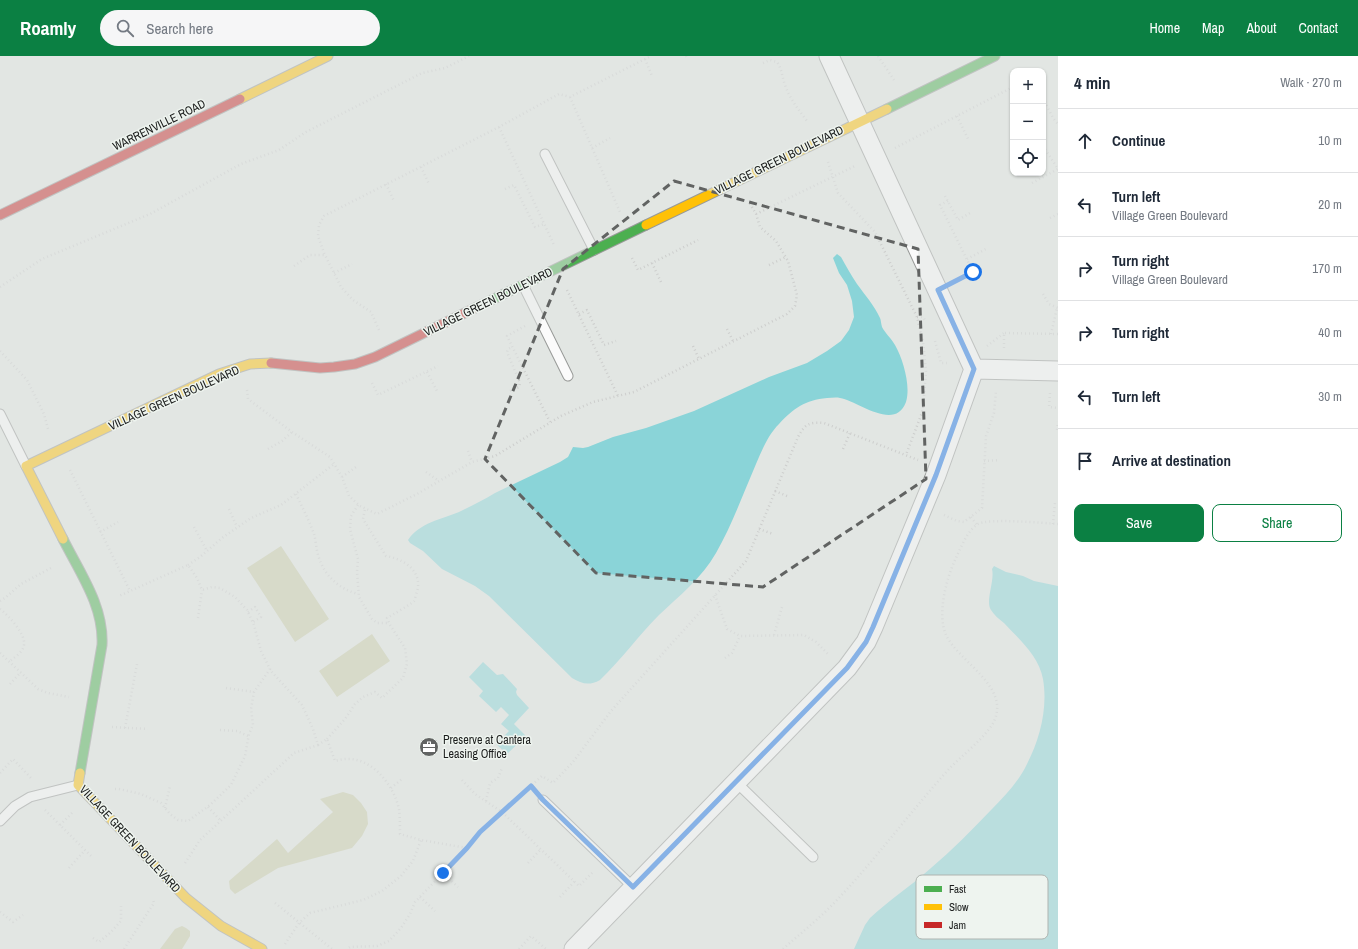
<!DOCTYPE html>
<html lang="en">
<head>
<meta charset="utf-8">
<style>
	body { margin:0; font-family:"Archivo Narrow",sans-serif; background:#f6f6f7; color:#1f2937 }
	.controls { position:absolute; right:12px; top:12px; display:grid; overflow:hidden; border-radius:8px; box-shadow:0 1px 3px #0004 }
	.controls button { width:36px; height:36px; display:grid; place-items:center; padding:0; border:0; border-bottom:1px solid #e0e1e3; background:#fff; color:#1f2937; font:20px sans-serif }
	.stop { position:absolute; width:12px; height:12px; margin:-9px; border:3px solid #1a73e8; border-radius:50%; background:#fff }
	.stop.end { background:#1a73e8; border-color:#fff; box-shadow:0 1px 4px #0008 }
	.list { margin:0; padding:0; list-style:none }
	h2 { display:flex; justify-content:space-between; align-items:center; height:52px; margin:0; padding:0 16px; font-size:17px }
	h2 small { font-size:13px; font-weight:400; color:#747a83 }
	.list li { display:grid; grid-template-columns:26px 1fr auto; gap:12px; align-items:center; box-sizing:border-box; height:64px; padding:0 16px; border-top:1px solid #e0e1e3 }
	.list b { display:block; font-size:15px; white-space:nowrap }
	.list p { margin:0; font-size:13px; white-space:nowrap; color:#747a83 }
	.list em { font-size:13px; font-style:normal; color:#747a83 }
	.actions { display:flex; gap:8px; padding:12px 16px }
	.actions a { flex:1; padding:9px 0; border:1px solid #0b8043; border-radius:8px; text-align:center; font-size:14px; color:#0b8043 }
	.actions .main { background:#0b8043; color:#fff }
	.icon { flex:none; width:22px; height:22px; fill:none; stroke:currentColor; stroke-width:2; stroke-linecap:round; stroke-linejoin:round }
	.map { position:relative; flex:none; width:1058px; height:893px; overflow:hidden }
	header { display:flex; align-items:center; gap:24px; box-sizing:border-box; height:56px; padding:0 20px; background:#0b8043; color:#fff }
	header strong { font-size:19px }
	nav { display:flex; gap:22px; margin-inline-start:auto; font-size:14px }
	.search { width:280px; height:36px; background:#f6f6f7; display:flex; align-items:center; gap:10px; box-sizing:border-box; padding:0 14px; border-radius:22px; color:#747a83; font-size:15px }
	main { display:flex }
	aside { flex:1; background:#fff }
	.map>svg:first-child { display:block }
	.green { fill:#cacca9 }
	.water { fill:#8ad4d8 }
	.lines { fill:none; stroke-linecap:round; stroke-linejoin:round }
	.lane-casing { stroke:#989a98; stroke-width:11 }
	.street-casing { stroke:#989a98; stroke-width:21 }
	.fast-casing { stroke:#989a98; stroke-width:11 }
	.slow-casing { stroke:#989a98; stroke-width:11 }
	.jam-casing { stroke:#989a98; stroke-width:11 }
	.path { stroke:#cdcecd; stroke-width:2.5; stroke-dasharray:1 3; stroke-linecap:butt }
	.lane { stroke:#fbfbfb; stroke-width:9 }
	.street { stroke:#fbfbfb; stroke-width:19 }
	.fast { stroke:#4caf50; stroke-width:9 }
	.slow { stroke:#ffc107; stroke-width:9 }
	.jam { stroke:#c62828; stroke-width:9 }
	.route { stroke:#1a73e8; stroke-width:5 }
	.marked { fill:none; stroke:#616362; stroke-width:3; stroke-dasharray:8 5; stroke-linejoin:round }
	.labels { text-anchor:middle; stroke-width:3; stroke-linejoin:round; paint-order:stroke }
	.street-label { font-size:12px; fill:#1b1d1c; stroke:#eef4ef }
	.poi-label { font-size:12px; fill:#1b1d1c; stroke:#eef4ef; text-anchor:start }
	.key { fill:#eef4ef; stroke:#afb4b0; stroke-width:1 }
	.key-label { font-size:11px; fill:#1b1d1c }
</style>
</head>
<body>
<header>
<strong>Roamly</strong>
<div class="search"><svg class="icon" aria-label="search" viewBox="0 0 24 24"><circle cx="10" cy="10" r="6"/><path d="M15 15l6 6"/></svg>Search here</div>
<nav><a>Home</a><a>Map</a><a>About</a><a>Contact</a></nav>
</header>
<main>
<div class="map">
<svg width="1058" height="893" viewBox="0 0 1058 893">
	<rect width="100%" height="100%" fill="#e2e6e3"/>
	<path class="green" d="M281,490L329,563L295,586L247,512Z
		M372,578L390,605L337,641L319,615Z
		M343,736L353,739L361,747L367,756L368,768L362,780L352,792L278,812L235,838L230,833L229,825L277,783L288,797L333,756L320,743Z
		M182,870L186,872L190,875V880L182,893H160L175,873Z"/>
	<path class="water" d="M837,198L841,201C846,210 851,219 857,228C865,239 874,249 880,262C881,264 881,268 882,271C885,277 891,282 895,289C903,303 911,330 906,346C895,376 858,345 840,342C836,341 831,342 827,342C805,344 794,352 779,368C768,379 762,394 756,408C743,438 732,469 716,497C702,522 679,540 659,559C638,580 621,604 600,624C589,630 582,628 572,622L489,540L475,530L442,513L423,495L410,487L408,484C419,467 442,463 459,456C471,450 484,444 495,437L560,406L568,401L573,391L583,392L588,391L613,381L646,372L694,355L769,321L807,307L827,295L841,285L849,274L854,261L852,245L847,229L839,217L833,202Z
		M994,510L1006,516L1023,520L1034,525L1058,530V893H854L865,869L870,862C889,844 911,830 931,812C952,794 972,774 992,753C1005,740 1019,725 1027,708C1040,683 1048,652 1043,623C1039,600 1019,583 1004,567C999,563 994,559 991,554C985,545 995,525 992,513Z
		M483,606L497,619L503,618L517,633L516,636L517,639L529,652L514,668L526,680L507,698L496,688L509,675L501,668L509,659L501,651L496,656L479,640L483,635L469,621Z"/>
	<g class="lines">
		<g class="lane-casing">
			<path id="lane" d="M545,98L594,194
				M523,229L568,320
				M0,358L26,410
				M736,726L813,801
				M543,744L633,831
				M0,765L15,750L30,741L78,729"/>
		</g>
		<g class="street-casing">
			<path id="street" d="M974,313L1058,315
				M574,893L847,612L866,586L873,571L936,419L974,313L829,0"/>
		</g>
		<g class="fast-casing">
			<path id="fast" d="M887,53L995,0
				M473,253L646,169
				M63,483C80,517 104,550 102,589L80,717"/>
		</g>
		<g class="slow-casing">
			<path id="slow" d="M240,43L328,0
				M646,169L887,53
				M63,483L26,410L219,318L250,308L271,307
				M80,717L78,729L186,842L221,870L262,893"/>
		</g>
		<g class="jam-casing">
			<path id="jam" d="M0,159L240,43
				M271,307L320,312L334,311L355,308L375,301L473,253"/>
		</g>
		<path class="path" d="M686,0L687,2
			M878,0L894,24
			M645,3L652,20
			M763,7L770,4L777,6C782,13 782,21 785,29C790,43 798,53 807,65
			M570,41L620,156
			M1043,42L1053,62L1058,68
			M957,60L969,85
			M499,71L554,189
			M1043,90L1058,113
			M592,92L610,82
			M895,92L1013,31
			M828,106L838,137L875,176L917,261L923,285L926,315L923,354L906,399
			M421,111L429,128
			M1032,127L1058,113
			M386,128L394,145
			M505,133L514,129L535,171L544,168
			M945,140L958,164L970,157
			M948,145L940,149L973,216L956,225
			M756,158L855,110
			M1050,162L1058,158
			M632,202L638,214L698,184
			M967,203L986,193
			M652,207L661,226
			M769,209L786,201
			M294,210L310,199H325
			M334,217L352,208
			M0,231L42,203L150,158L241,108L279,94L306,76L422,17L445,12L469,0
			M567,234L618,340
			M1043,238L1049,248L1058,252
			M579,258L587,254L604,289L616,285
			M917,261H923L925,264
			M525,270L507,280L550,366
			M727,273L733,285
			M379,274L371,256L353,244L341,231L324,197L318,180L319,169L324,160L499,71L559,38L570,41L651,0
			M1051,278L1057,252
			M935,285L941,307H947
			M693,290L699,303
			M987,290L1004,277
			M1004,292V277L1058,278
			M0,295L27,324L44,358L48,373
			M427,316L437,335
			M372,327L378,339L438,310
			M247,334L248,343L292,376L330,401L342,421L349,440L360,450L377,458L417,438L472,406L495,400L561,360L593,346L634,336L787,258L795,250L797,239L788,205L776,185L760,171L756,158L749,146
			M510,335L519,331L520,327L507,296L508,293L512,291
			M1050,337L1049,351L1058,352
			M1057,374L1058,366
			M268,393L282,385L292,376
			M843,393L850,377
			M468,395L472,406
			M984,405L1000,404
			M70,414L130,535
			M426,416L439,425
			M342,421L356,411
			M775,435L787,440
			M296,438C302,451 309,464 314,478C316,485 316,494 319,502C325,520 339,533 358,538
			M358,449L351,460L350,473L358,503L357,516L359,541L372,563L377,567H389
			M229,453L237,471
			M944,459L957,465L964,466L982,452L986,380L994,357L996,335
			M971,461L977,469
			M1053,468L1055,446
			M194,471L207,495
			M759,473L773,478
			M100,476L118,466
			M188,509L200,501L222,482L251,462L281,449L334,408
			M715,539L727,573L740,580L804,579L816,586L829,599
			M0,545L5,542L21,528L51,512
			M0,553C8,559 26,578 24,589C23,596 15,601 10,605
			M248,556L255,551L261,561L253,566
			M198,562L202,534
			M774,579L782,551
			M0,597L38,633L48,637L69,641
			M725,602L732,597L740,580
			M10,628L21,616
			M226,632L254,636
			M112,671L148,673
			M125,672L137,608
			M220,674L237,675L248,680
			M327,683L345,663L355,648L363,641L375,636L382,642L403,622L407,608L405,592L390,569L387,562C392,559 410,549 414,545C415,543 416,538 417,536C423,515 404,503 386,500L363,463L365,453
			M318,689L327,683L335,705C339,704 343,703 347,703C373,702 394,730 399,753C400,761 400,770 400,778L421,784L467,792L415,846L410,858L401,872L389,885L377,890L350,891L347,893
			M0,717L13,703L31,722
			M462,724L475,738L502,756L579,830L594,815
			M532,729L542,720L553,727L573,706L611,655L746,505L798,381C805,368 809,366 824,367L918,404
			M391,732L402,723
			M115,733H119L141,738L161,747L170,758L178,764L188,765L210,749L231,729L245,700L249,678L253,669L251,653L254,636L270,613L261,595L254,569L247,554L235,541L220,532L212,531L202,534L197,522L188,509L119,540
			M486,745L490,727L498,722L502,712
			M208,751L221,765
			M165,752L170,730
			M45,754L93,802
			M60,769L73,756
			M467,792L480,776L530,731
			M185,807L200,784L294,697L318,689L313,673L302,649L270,614
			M528,807L541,793
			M69,812L85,794
			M443,817L458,831
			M420,841L435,855
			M560,841L575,825
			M275,847L332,893
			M0,856L13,866L23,859
			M93,882L99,886L110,877L121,865V850
			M285,888L299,867L310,857L363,844L382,835L401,820L413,805L421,784
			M124,893L154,847L153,843
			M519,893L531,880L546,893
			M783,893C801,877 820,862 836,845C876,803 910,756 949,713C961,700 989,679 995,663C1008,629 959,606 946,579C937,558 946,524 955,504C961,492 966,476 978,468C988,462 1044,467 1058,468"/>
		<use href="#lane" class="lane"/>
		<use href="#street" class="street"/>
		<use href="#fast" class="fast"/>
		<use href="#slow" class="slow"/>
		<use href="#jam" class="jam"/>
	</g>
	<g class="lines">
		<path class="route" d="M443,817L467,792L480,776L531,730L543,744L633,831L847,612L866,586L873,571L936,419L974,313L938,234L973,216"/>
	</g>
	<path d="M0 0H1058V893H0ZM674,125L918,193L926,423L763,531L596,517L485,403L563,213Z" fill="#e2e6e3" fill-opacity=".55" fill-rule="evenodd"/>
	<path class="marked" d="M674,125L918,193L926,423L763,531L596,517L485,403L563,213Z"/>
	<defs>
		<g id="office-disc" transform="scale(1)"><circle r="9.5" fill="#616362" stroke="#eef4ef"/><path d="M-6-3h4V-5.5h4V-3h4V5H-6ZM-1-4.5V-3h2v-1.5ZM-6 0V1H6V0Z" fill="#fff"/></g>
	</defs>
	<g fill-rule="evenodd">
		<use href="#office-disc" x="429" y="691"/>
	</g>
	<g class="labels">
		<g class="street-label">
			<text transform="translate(159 69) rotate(-26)" y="4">WARRENVILLE ROAD</text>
			<text transform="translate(779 104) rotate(-26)" y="4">VILLAGE GREEN BOULEVARD</text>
			<text transform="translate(488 246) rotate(-26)" y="4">VILLAGE GREEN BOULEVARD</text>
			<text transform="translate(174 342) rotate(-24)" y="4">VILLAGE GREEN BOULEVARD</text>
			<text transform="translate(130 783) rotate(47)" y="4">VILLAGE GREEN BOULEVARD</text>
		</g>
		<g class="poi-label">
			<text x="443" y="688">Preserve at Cantera<tspan x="443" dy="14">Leasing Office</tspan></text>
		</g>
	</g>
	<rect x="916" y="819" width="132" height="64" rx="6" class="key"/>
	<rect x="924" y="830" width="18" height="6" fill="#4caf50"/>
	<rect x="924" y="848" width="18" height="6" fill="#ffc107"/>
	<rect x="924" y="866" width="18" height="6" fill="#c62828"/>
	<g class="key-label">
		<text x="949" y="837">Fast</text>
		<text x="949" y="855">Slow</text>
		<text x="949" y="873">Jam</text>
	</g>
</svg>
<div class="controls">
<button>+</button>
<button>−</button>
<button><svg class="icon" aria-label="locate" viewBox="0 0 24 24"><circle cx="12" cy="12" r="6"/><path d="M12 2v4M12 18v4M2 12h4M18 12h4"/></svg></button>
</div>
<div class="stop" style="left:973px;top:216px"></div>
<div class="stop end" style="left:443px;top:817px"></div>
</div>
<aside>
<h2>4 min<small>Walk · 270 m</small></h2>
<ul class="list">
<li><svg class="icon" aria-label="ahead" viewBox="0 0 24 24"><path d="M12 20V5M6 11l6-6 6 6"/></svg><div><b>Continue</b></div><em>10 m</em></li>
<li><svg class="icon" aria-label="left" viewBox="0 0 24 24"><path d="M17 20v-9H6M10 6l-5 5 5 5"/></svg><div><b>Turn left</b><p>Village Green Boulevard</p></div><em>20 m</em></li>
<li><svg class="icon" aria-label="right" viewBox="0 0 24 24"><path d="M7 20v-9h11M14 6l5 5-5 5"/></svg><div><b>Turn right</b><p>Village Green Boulevard</p></div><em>170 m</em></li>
<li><svg class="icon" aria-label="right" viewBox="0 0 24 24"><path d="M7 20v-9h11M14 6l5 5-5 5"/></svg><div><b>Turn right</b></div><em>40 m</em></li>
<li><svg class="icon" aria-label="left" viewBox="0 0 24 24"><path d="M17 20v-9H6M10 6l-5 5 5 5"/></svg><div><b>Turn left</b></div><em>30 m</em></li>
<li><svg class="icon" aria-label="arrive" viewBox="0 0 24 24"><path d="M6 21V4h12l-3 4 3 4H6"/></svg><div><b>Arrive at destination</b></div></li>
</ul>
<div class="actions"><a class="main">Save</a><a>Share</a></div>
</aside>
</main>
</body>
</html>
